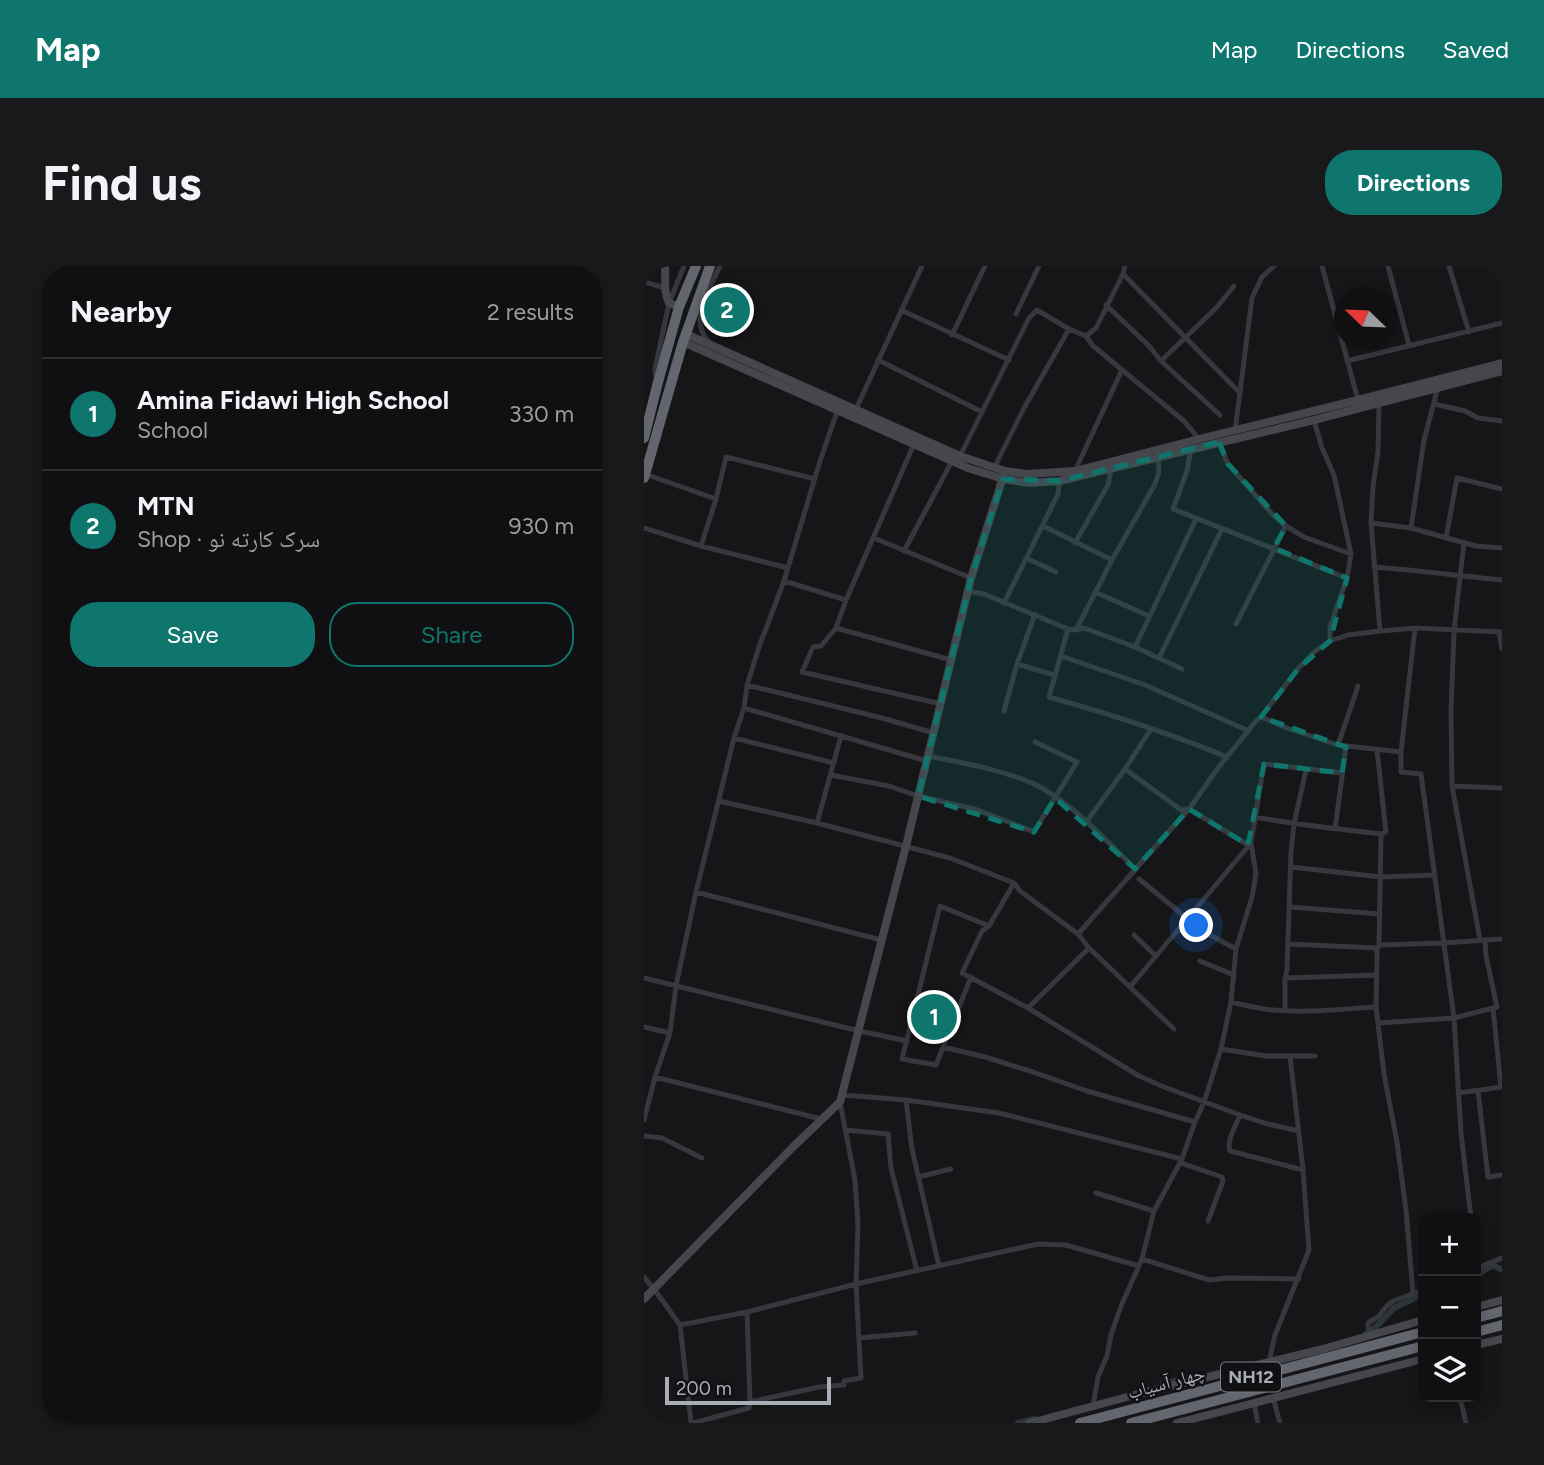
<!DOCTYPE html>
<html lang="en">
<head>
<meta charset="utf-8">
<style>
	body { margin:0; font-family:Figtree,"Noto Naskh Arabic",sans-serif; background:#19191b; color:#f1f3f6 }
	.controls { position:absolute; right:21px; bottom:21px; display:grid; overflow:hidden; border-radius:14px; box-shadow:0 4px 10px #0003 }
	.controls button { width:63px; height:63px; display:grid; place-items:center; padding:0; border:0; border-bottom:2px solid #303032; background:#101012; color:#f1f3f6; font:35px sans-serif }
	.compass { position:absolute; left:690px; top:21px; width:63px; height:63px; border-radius:50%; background:#101012; box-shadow:0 4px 10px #0003; rotate:293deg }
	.scale { position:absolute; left:21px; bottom:18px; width:166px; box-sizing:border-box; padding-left:7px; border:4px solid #a8adb8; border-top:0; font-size:19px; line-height:24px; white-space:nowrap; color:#a8adb8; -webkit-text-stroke:5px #111113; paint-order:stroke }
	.you { position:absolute; left:553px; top:660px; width:24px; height:24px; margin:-18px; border:5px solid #fff; border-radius:50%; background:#1a73e8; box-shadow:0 0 0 10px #1a73e833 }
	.badge { display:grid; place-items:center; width:46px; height:46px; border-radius:50%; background:#0f766e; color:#fff; font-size:23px; font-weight:700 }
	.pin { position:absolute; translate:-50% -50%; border:4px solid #fff; box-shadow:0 2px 7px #0006 }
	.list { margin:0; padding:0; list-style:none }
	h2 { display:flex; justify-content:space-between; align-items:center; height:91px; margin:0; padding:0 28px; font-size:30px }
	h2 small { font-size:23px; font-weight:400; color:#9c9d9f }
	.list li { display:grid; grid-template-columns:46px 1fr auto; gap:21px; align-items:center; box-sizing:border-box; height:112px; padding:0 28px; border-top:2px solid #303032 }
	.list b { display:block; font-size:26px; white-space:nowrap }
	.list p { margin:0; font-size:23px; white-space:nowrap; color:#9c9d9f }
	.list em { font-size:23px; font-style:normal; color:#9c9d9f }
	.actions { display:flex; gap:14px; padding:21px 28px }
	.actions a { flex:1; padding:16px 0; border:2px solid #0f766e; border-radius:28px; text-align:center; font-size:24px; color:#0f766e }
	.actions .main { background:#0f766e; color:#fff }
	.icon { flex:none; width:38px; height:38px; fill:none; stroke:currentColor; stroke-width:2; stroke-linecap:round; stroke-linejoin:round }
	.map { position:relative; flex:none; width:858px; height:1157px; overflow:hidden; border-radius:28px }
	header { display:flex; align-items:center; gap:42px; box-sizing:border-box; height:98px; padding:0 35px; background:#0f766e; color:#fff }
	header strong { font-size:33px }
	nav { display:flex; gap:38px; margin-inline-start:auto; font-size:24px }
	.intro { display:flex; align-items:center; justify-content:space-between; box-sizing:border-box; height:168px; padding:0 42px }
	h1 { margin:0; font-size:49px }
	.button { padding:18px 32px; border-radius:28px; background:#0f766e; color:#fff; font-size:24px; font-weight:700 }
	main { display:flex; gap:42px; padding:0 42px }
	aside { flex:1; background:#101012; border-radius:28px; box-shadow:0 4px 10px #0003 }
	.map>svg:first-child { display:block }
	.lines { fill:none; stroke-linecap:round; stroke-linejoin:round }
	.canal { stroke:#2c353c; stroke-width:6 }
	.street { stroke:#37383d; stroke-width:5 }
	.secondary { stroke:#45474d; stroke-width:8 }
	.highway { stroke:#63666e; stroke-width:10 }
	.marked { fill:#0f766e; fill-opacity:0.2; stroke:#0f766e; stroke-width:5; stroke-dasharray:14 9; stroke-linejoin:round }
	.labels { text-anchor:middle; stroke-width:5; stroke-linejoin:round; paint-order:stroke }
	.shield { fill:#111113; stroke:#7b7e86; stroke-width:2 }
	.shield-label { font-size:18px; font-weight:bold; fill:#a8adb8 }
	.street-label { font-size:19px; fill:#a8adb8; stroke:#111113 }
</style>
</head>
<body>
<header>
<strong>Map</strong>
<nav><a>Map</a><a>Directions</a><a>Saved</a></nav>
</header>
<div class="intro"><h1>Find us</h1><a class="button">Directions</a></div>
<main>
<aside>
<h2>Nearby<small>2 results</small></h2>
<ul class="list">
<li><span class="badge">1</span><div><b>Amina Fidawi High School</b><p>School</p></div><em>330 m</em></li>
<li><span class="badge">2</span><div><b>MTN</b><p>Shop · سرک کارته نو</p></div><em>930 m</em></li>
</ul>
<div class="actions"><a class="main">Save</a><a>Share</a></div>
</aside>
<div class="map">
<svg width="858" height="1157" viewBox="0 0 858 1157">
	<rect width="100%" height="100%" fill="#161618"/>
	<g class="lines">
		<path class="canal" d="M832,1013L837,1006L849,999L858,1004
			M722,1068L733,1060L750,1042L779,1028
			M518,1118L548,1111
			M374,1157L390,1153"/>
		<path class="street" d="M678,0L714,134
			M744,0L765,79
			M805,0L825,66
			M479,8L595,126
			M0,16L21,22
			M462,39L505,80L517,95L576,149
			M257,44L365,94
			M372,48L395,0
			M308,69L341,0
			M442,70L448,79L540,155L555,173
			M66,77C43,55 66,23 76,0
			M234,94L338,146
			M517,95L572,42L590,20
			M703,95L858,57
			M12,111L11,103L25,37L40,0
			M735,137L734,186L729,220L727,257L736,365
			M790,138L821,145L834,152L858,155
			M212,143L278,0
			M670,154L678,182L690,209L707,288L703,312L686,361V375
			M591,165L608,32L618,11L630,0
			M575,176L584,198L629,249L642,260L660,271L707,288
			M270,178L202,334L192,362L177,380L169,381L158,406L297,438
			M547,183L543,205L529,243L703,312
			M316,190L385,52L393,44L425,63
			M350,202L380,142L425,63L442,70L452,62L479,8L481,0
			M431,205L478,104
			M1,208L72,233L82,191L171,213
			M727,257L767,262L832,280L858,282
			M399,260L468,294
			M0,262L57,280L144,302
			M767,262L780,174L794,121
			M230,272L327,312
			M802,272L813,212L858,223
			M820,276L810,365L807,445L808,520L836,674
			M431,277L464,219L467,203
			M57,280L72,233
			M260,285L308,195
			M382,292L412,306
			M730,301C773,304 815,310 858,314
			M140,315L202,334
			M324,325L340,328L424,363L432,364L440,362L491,381L538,403
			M451,326L505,350
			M360,337L414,228L415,215
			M592,358L642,260
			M192,362L307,394
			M771,362L757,486V506L777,508L810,752L817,867L827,952
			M424,363L405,431C466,448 525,467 583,491
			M432,364L468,294L511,218L515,206L514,192
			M855,366L858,383
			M491,381L552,253
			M417,390L501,419L605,465
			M515,392L578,263
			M373,398L410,409
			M103,419L238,452L290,467
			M100,442L283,495
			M360,445L373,398L391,348
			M617,451L643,462L694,479L757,486
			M90,472L190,497
			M694,479L714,420
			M284,490C319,497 355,503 388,517C425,534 462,574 491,603
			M481,503L537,544L545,543L604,579
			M187,509L245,520L274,530L331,543L390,566L433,496L391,476
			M808,520L858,522
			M75,535L173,557L306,592L370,617L376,625L434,668L445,682L530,763
			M611,551C653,559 695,563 737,568L742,566L733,484
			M443,555L481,503L507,463
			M173,557L197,470
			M691,563L702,481
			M737,568L735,679L733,682V694L732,741L740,808L753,876L762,944L769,1027
			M647,601L737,611L791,609
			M495,613L544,653
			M370,617L345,660L338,665L318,707L384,742L495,810L520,821L596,849L620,857L654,865
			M52,626L237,674
			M646,641L736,648
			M542,656L592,683
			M434,668L545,543L574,502L612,455L617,451L654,403L670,386L686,375L704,369L736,365L771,362L858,366
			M490,669L512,690
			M644,678L733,682
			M735,679L799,677L858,673
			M556,695L590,709
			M327,711L292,799L258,793L296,640L345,660
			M0,712L215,765L263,775
			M641,712L732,709
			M486,721L607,577
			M587,736C598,739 609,741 620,743C657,748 696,743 732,741
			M384,742L445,682
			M849,742L857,821
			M641,744V712L643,704L647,586L650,558L662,504
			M734,757L810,752L853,741L842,690L841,674
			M0,761L26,767
			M299,781L341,791L389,806L443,825L551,856
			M577,783L622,790H671
			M11,811L177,853
			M834,825L844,911L858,909
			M814,827L858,821
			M199,829L262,834L355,847L538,893
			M262,834L268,883L295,1000
			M596,849C592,860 582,874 586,885L659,904
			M0,854L11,811L26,767L32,720L52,626L90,472L100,442L103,419L115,381L140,315L176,195L193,146
			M202,864L244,868L247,902L273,1005
			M0,870L18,872L58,892
			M537,897L578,911L579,915L564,955
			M274,911L307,903
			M452,927L510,945
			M832,992L833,1005
			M498,993L565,1014L584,1012L655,1013
			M832,1006L840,999L858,992
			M0,1011L10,1023L36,1059L47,1157
			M36,1059L103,1046L212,1018L394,978L422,979L495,1000
			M725,1069L724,1057L734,1051L742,1041L749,1035L779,1024
			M215,1072L271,1067
			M625,1096L631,1069L665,984L659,904L646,790
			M816,1131L822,1157
			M629,1132L636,1157
			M106,1136L175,1121L200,1119V1115L217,1112L212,1018L214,959L211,914L196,836
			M610,1137L614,1157
			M449,1140L454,1111L463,1090L467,1069L477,1040L498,993L510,945L538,893L551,856L560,836L577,783L587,736L592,683L608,631L612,608L607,577L620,498L698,507
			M49,1157L105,1142L106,1136L103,1046
			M850,1157L858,1155"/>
		<path class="secondary" d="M21,0C22,13 19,25 25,37L35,41
			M42,68L316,190L361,205L383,208L431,205L555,173L714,134L858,97
			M39,76L324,202L359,213L385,217L415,215L670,154L858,105
			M0,1033L149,881L196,836L262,580L327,312L361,205
			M832,1041L858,1034
			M832,1079L858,1073
			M386,1157L498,1127L679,1083L779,1054
			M533,1157L779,1093"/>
		<path class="highway" d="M0,172L14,116L35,41L52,0
			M0,212L39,76L66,0
			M832,1052L858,1045
			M832,1066L858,1059
			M436,1157L779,1066
			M487,1157L779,1080"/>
	</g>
	<path class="marked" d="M575,176L584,198L642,260L630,282L703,312L686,375L654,403L617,451L702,481L698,507L620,498L604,579L545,543L491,603L411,532L390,566L274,530L327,312L359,213L415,215Z"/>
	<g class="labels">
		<rect class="shield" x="577" y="1096.5" width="60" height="29" rx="5"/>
		<g class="shield-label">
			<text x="607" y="1117">NH12</text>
		</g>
		<g class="street-label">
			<text transform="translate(522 1116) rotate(-15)" y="7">چهار آسیاب</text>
		</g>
	</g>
</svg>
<div class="controls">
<button>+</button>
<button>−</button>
<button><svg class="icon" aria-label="layers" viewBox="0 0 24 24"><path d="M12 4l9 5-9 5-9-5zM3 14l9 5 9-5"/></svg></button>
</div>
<svg class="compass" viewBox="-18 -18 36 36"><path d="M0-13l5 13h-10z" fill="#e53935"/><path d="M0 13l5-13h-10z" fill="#9c9d9f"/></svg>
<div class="scale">200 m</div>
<div class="you"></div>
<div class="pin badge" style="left:290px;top:751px">1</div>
<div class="pin badge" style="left:83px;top:44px">2</div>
</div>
</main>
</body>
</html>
